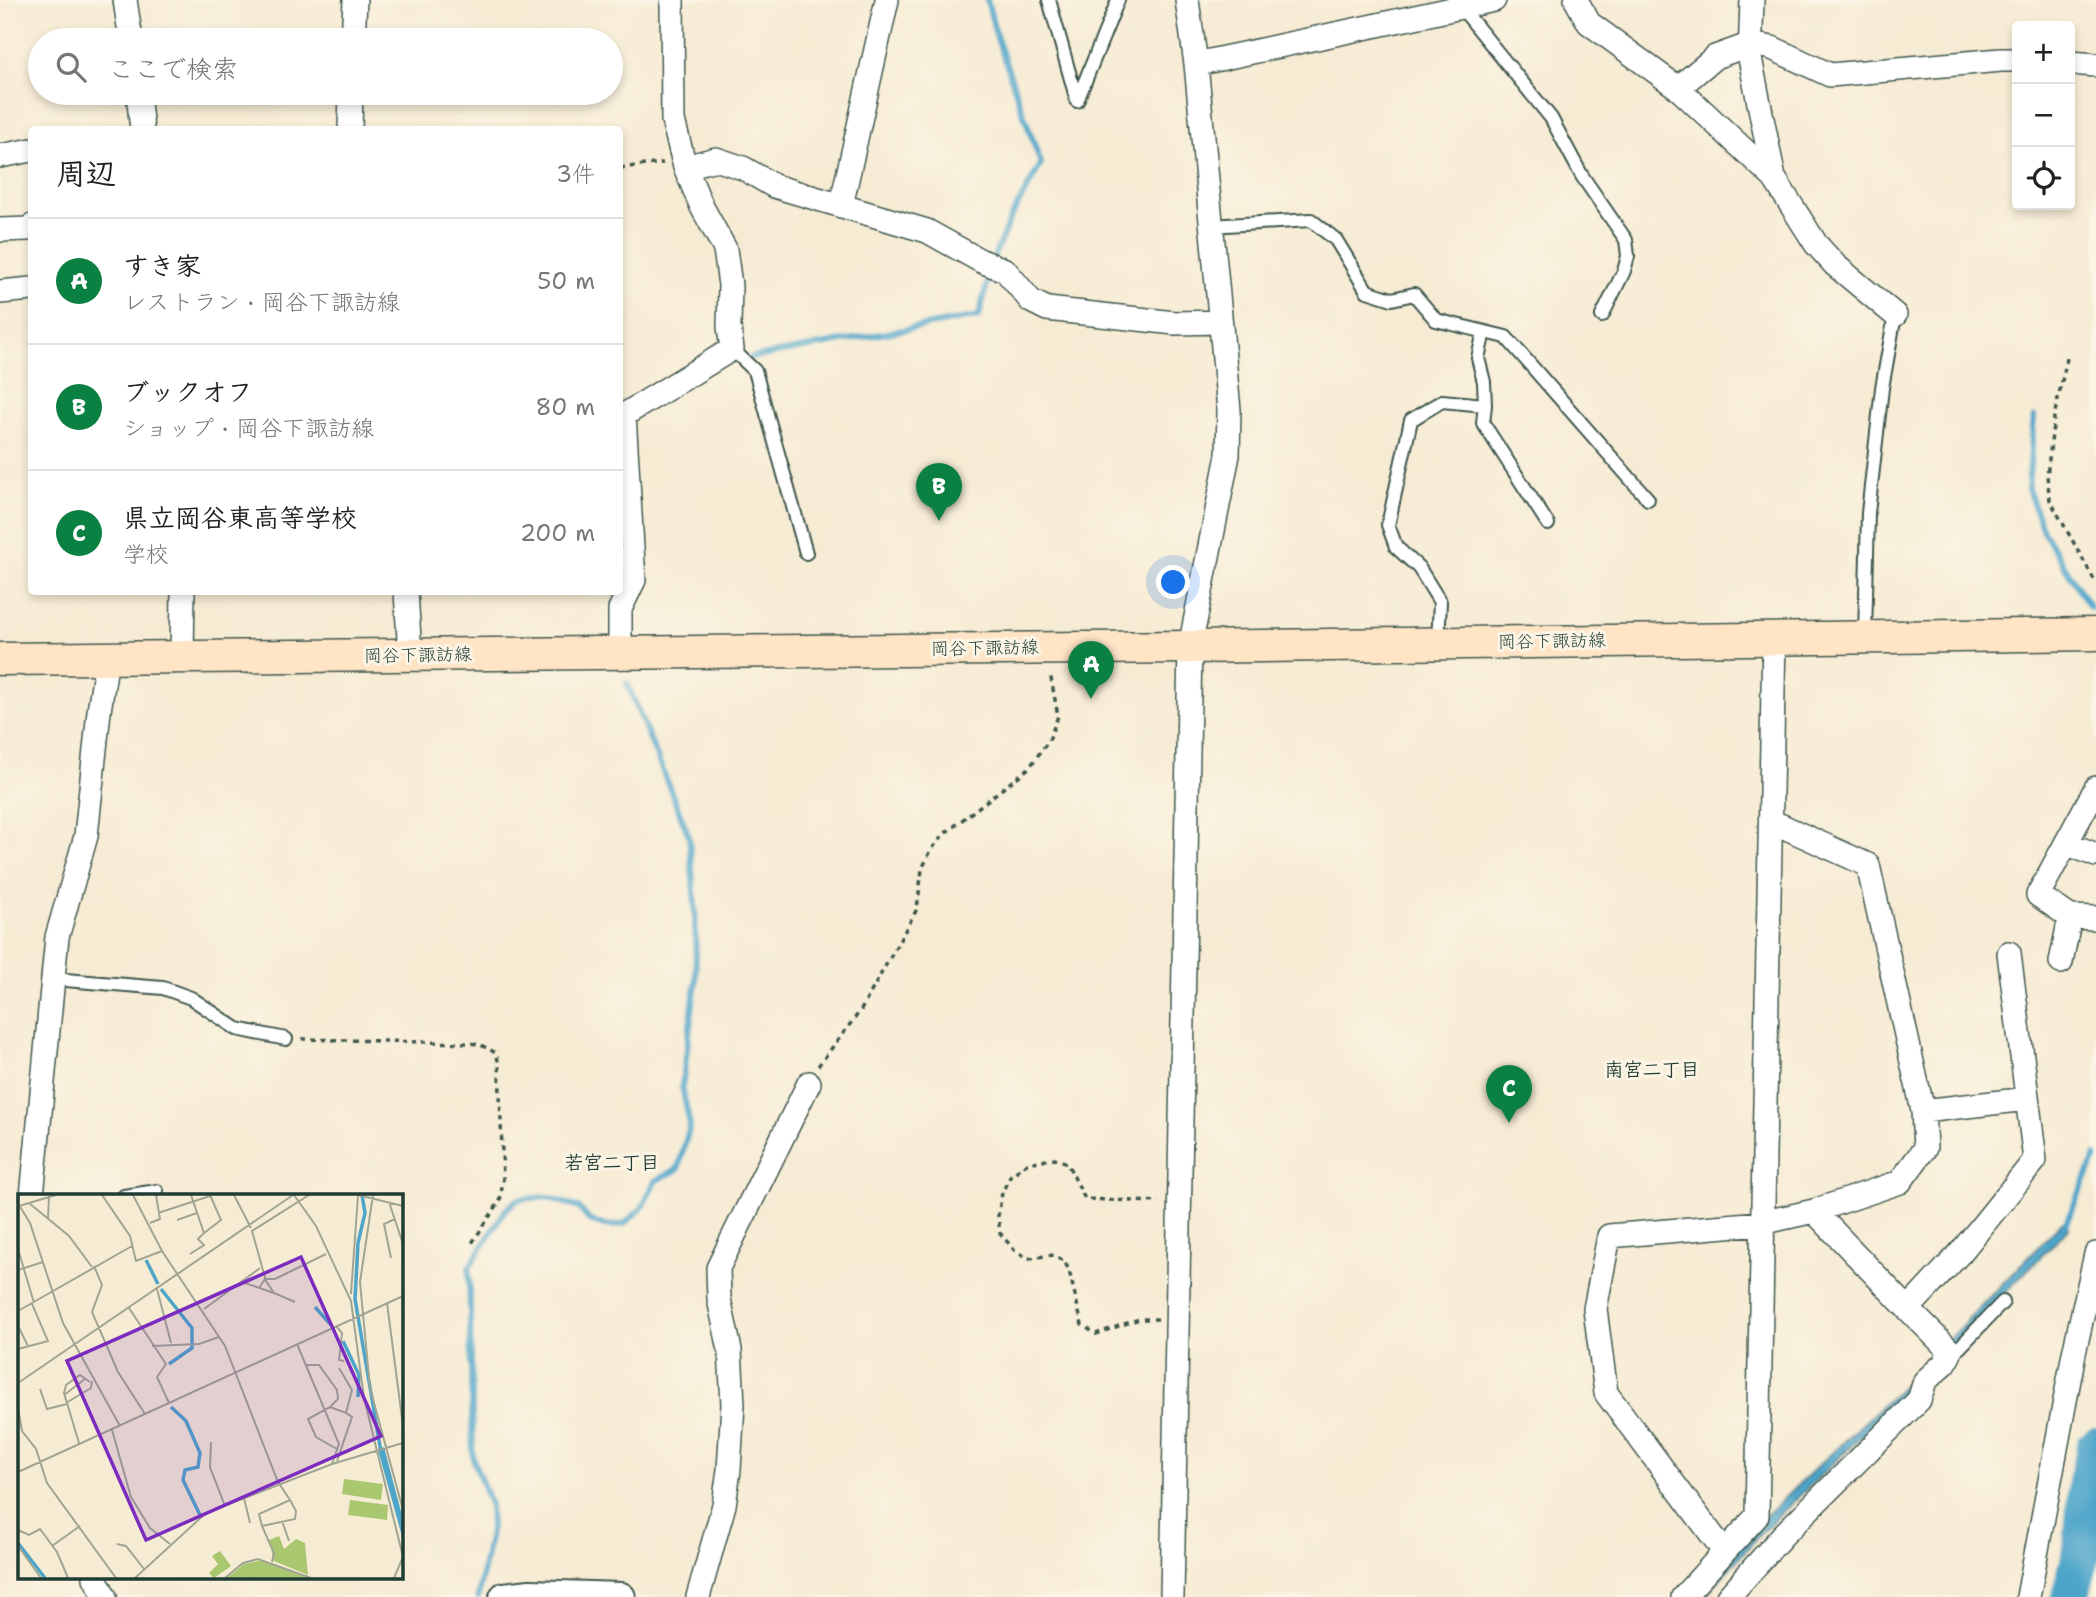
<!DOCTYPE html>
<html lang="ja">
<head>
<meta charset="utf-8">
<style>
	body { margin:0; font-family:"Shantell Sans","Klee One",sans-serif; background:#f2f2f2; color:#222 }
	.controls { position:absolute; right:21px; top:21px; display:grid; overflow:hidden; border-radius:7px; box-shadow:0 4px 10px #0003 }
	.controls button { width:63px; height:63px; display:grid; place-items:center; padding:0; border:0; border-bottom:2px solid #e0e0e0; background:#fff; color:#222; font:35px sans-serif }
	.you { position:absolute; left:1174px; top:583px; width:24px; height:24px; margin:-18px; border:5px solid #fff; border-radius:50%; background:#1a73e8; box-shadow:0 0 0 10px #1a73e833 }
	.badge { display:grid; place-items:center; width:46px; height:46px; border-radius:50%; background:#0b8043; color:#fff; font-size:23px; font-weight:700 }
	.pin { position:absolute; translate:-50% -58px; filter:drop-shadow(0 2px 4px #0008) }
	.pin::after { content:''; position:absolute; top:37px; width:24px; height:21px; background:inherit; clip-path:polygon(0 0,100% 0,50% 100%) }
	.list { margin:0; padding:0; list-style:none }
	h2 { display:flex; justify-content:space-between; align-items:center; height:91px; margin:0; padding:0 28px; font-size:30px }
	h2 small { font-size:23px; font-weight:400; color:#767676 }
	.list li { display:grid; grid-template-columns:46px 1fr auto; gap:21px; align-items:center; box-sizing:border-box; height:126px; padding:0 28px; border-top:2px solid #e0e0e0 }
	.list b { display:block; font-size:26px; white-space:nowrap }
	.list p { margin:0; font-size:23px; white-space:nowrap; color:#767676 }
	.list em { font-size:23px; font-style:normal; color:#767676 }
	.icon { flex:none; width:38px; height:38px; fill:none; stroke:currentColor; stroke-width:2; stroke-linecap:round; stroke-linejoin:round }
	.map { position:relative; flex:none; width:2096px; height:1597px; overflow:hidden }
	.search { position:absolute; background:#fff; box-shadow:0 4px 10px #0003; left:28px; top:28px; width:595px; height:77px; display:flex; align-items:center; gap:18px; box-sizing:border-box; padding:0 24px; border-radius:38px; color:#767676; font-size:26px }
	.panel { position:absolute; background:#fff; box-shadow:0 4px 10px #0003; left:28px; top:126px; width:595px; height:469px; border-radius:7px }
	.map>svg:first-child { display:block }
	.water { fill:#4da5ca; stroke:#36717f; stroke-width:2 }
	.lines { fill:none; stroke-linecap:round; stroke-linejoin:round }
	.stream { stroke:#4da5ca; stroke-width:6 }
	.river { stroke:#4da5ca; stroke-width:38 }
	.service-casing { stroke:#3f574c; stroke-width:16 }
	.minor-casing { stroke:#3f574c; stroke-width:26 }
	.tertiary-casing { stroke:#3f574c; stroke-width:32 }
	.secondary-casing { stroke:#3f574c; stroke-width:35 }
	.path { stroke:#3f574c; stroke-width:3.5; stroke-dasharray:5 5; stroke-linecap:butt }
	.service { stroke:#fff; stroke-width:12 }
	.minor { stroke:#fff; stroke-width:23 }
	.tertiary { stroke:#fff; stroke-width:28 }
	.secondary { stroke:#ffe4c6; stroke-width:32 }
	.labels { text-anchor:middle; stroke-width:6; stroke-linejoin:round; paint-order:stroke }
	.street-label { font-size:18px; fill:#1f3d34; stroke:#fcf5e5 }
	.neighbourhood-label { font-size:19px; font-weight:bold; fill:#1f3d34; stroke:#fcf5e5 }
	.inset-river { fill:none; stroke:#4da5ca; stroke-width:3.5 }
	.inset-road { fill:none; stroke:#a0a593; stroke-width:2 }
	.view { fill:#7b2cbf; fill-opacity:0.15; stroke:#7b2cbf; stroke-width:3.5 }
	.inset-edge { fill:none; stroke:#1f3d34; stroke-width:3.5 }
</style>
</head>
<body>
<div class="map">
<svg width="2096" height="1597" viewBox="0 0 2096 1597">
	<rect width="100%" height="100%" fill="#fcf5e5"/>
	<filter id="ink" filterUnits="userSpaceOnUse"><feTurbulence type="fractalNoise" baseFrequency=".0143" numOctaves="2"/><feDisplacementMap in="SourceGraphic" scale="14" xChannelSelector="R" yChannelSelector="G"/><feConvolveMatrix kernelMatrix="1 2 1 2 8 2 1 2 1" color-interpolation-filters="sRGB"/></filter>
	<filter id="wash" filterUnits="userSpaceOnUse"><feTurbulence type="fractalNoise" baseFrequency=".00686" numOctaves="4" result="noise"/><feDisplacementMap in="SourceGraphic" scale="28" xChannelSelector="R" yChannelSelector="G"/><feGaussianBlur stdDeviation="1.57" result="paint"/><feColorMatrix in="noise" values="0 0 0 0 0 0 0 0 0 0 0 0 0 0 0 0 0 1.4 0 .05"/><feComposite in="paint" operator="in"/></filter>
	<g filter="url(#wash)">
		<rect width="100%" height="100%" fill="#f6ebd3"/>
		<path class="water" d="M2062,1222L2069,1228L1916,1383L1760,1534L1704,1597H1693L1761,1520L1911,1378Z"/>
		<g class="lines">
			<path class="stream" d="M750,358L979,316L994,256L1011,217L1041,164L996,35L987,0
				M2034,417L2028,489L2043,531L2090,607
				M2060,1230L2065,1225L2096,1156
				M478,1597L491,1527L490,1504L473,1459L469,1268L506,1209L519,1199L548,1197L579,1208L589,1220L598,1224L613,1226L624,1224L642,1208L655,1181L678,1169L690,1125L682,1087L696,981L695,904L689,836L627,683"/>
			<path class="river" d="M2070,1597L2082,1551L2087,1482L2096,1447"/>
		</g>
	</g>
	<g filter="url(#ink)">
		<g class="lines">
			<g class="service-casing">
				<path id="service" d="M1049,0L1077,101L1118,0
					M1460,6L1551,118L1582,176L1626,240L1628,256L1624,271L1602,316
					M1210,226L1311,220L1336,240L1367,291L1392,299L1414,294L1436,320L1506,337L1648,499
					M732,349L755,371L806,553
					M1485,405L1483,423L1548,524
					M1865,637L1868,513L1882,388L1895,315
					M1438,643L1440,602L1419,568L1396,547L1388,525L1411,420L1442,401L1485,405L1484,382L1478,358L1484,332
					M53,979L163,988L191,998L237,1029L286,1039
					M124,1196L157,1191V1196
					M1950,1353L1959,1348L2003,1302"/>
			</g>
			<g class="minor-casing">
				<path id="minor" d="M125,0L131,40
					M1576,0L1589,23L1678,88L1774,178
					M1752,0L1750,58L1774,178L1816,244L1835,265L1895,315
					M353,40L355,0
					M2070,63L2096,65
					M1196,64L1494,0
					M1678,88L1715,57L1751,44L1772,48L1830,75L2001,60H2017
					M138,93L142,130
					M350,130L351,93
					M0,156L32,150
					M685,167L716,159L743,168L774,186L927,231L981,261L1005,270L1031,301L1047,309L1175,323L1220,322
					M841,206L887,0
					M0,230L28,229L32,226
					M0,292L32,289
					M406,592L410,655
					M620,652V609L634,580L624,415L732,349L729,327L730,285L725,249L702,207L685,167L673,120L672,0
					M182,657L183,592
					M1771,821L1868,865L1923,1111L1925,1148L1900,1182L1814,1211
					M2066,843L2096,855
					M2070,917L2038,895L2096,788
					M2061,962L2070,917L2096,918
					M1923,1111L2027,1099
					M32,1196L57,937L86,836L99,711L107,658
					M1724,1551L1606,1393L1595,1309L1609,1236L1761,1223L1814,1211L1908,1309L1961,1252L2035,1160L2009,953
					M95,1578L105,1597
					M698,1597L724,1505L729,1470L733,1404L730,1350L719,1299L718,1268L809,1083
					M1172,1597L1190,647L1228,455L1229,410L1196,64L1187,0
					M1683,1597L1757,1516L1774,638
					M1728,1597L1783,1535L1919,1400L1925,1381L1945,1363L1950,1353L1949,1350L1908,1309
					M2028,1597L2074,1353L2096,1254"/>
			</g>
			<g class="tertiary-casing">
				<path id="tertiary" d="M504,1597L530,1594L621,1597"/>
			</g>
			<g class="secondary-casing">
				<path id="secondary" d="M0,659L1190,647L2096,634"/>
			</g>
			<path class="path" d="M620,168L663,163
				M2067,358L2054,417L2047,476L2050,500L2096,583
				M302,1039L464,1043L479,1044L496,1053L499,1064L503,1180L500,1201L472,1243
				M818,1066L861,1010L917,909L922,869L931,850L944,834L1029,768L1049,740L1058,716L1050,673
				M1158,1319H1139L1096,1334L1082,1325L1069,1270L1064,1261L1054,1255L1029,1258L1015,1251L1000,1233L998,1216L1002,1193L1010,1176L1028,1163L1055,1158L1067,1163L1085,1199L1159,1202"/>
			<use href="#service" class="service"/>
			<use href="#minor" class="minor"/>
			<use href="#tertiary" class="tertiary"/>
			<use href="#secondary" class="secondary"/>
		</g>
	</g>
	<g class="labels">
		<g class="street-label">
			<text transform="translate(1552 641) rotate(-1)" y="6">岡谷下諏訪線</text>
			<text transform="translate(985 648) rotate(-1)" y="6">岡谷下諏訪線</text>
			<text transform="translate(418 655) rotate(-1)" y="6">岡谷下諏訪線</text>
		</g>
		<g class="neighbourhood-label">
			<text x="1652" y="1076">南宮二丁目</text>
			<text x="612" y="1169">若宮二丁目</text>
		</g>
	</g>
	<g transform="translate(18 1194)">
		<rect width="385" height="385" fill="#f6ebd3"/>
		<path d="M261,342L266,355L278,345L287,349L290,381L256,367L251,346ZM202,357L213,372L196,384L191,379L200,370L194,362ZM243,366L290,384H209L226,370Z" fill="#a9c76f"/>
		<path d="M326,285L365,290L363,306L324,300ZM332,306L370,311L369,326L330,321Z" fill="#a9c76f"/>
		<path d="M366,253L385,325V346L360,256Z" fill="#4da5ca"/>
		<path class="inset-river" d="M344,1L347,19L340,49L337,105L363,258M128,66L140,90M143,95L174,134V154L151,170M297,113L313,131M325,147L341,181L340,203M153,213L168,227L182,259L180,273L167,276L165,286L182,321M0,349L27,384"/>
		<path class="inset-road" d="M84,1L112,42L118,67L144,57M115,1L144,57L207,152L260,288L272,306L278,317L277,325L244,332L241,320L272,306M173,1L186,39L203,26L192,1M216,1L233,34M276,1L298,32L333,107L346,204L385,363L376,384M340,1L385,12M355,1L342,88L352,194L385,316M371,8L385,50M11,9L51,42L74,73M1,11L12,29L45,129L102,232M1,12L38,1M140,19L192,2M30,25L31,2M159,26L179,19M132,29L142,25L138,1M0,55L16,109M172,60L186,51L180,45L186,39M373,64L366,30L377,25M76,72L84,91L74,118L100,178L127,220M0,76L25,68M224,88L256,99M241,94L247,85H257L308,60M139,95L153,149M333,100L340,1M277,108L256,99L248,87L234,37L291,1M369,109L385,232M111,114L148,170L139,183L151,209M186,115L242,74M0,117L114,52M0,132L10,152M318,132L324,139L321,166L326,167M279,150L321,250L314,270M134,152L181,150L201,143M0,155L30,147L14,110M288,171H301L319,196L320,205L312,213M0,189L275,1M22,195L29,215L49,210M46,201L67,185M48,209L73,194L74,187M0,214L4,237L18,255L29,289L98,384M94,236L113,303L132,334L152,350M193,248L192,273L207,312M61,249L46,199L48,191L62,181L72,188M319,255L298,243L290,225L312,213L328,219L334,196L321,174M319,267L334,223L328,219M0,278L385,102M226,304L232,329M264,327L271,347M244,332L256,359L254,368M0,336L11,341L22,335L39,358L50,384M99,350L108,352L126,375M0,352L23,384M34,352L62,332M117,384L188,319L314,270L385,249M207,384L225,369L240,365L293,384"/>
		<path class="view" d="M283,63L363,242L128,346L49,167Z"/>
		<rect width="385" height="385" class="inset-edge"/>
	</g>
</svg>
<div class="controls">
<button>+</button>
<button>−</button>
<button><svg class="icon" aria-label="locate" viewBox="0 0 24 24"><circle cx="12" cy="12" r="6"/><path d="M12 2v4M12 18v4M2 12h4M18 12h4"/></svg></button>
</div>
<div class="you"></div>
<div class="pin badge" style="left:1091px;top:699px">A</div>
<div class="pin badge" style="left:939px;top:521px">B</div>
<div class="pin badge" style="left:1509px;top:1123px">C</div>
<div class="search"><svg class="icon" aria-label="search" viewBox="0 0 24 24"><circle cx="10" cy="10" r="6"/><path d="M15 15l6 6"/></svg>ここで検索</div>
<section class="panel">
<h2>周辺<small>3件</small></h2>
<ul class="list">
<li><span class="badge">A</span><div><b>すき家</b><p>レストラン · 岡谷下諏訪線</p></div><em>50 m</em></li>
<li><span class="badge">B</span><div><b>ブックオフ</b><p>ショップ · 岡谷下諏訪線</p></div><em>80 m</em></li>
<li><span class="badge">C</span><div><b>県立岡谷東高等学校</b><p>学校</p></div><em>200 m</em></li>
</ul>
</section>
</div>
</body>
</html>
